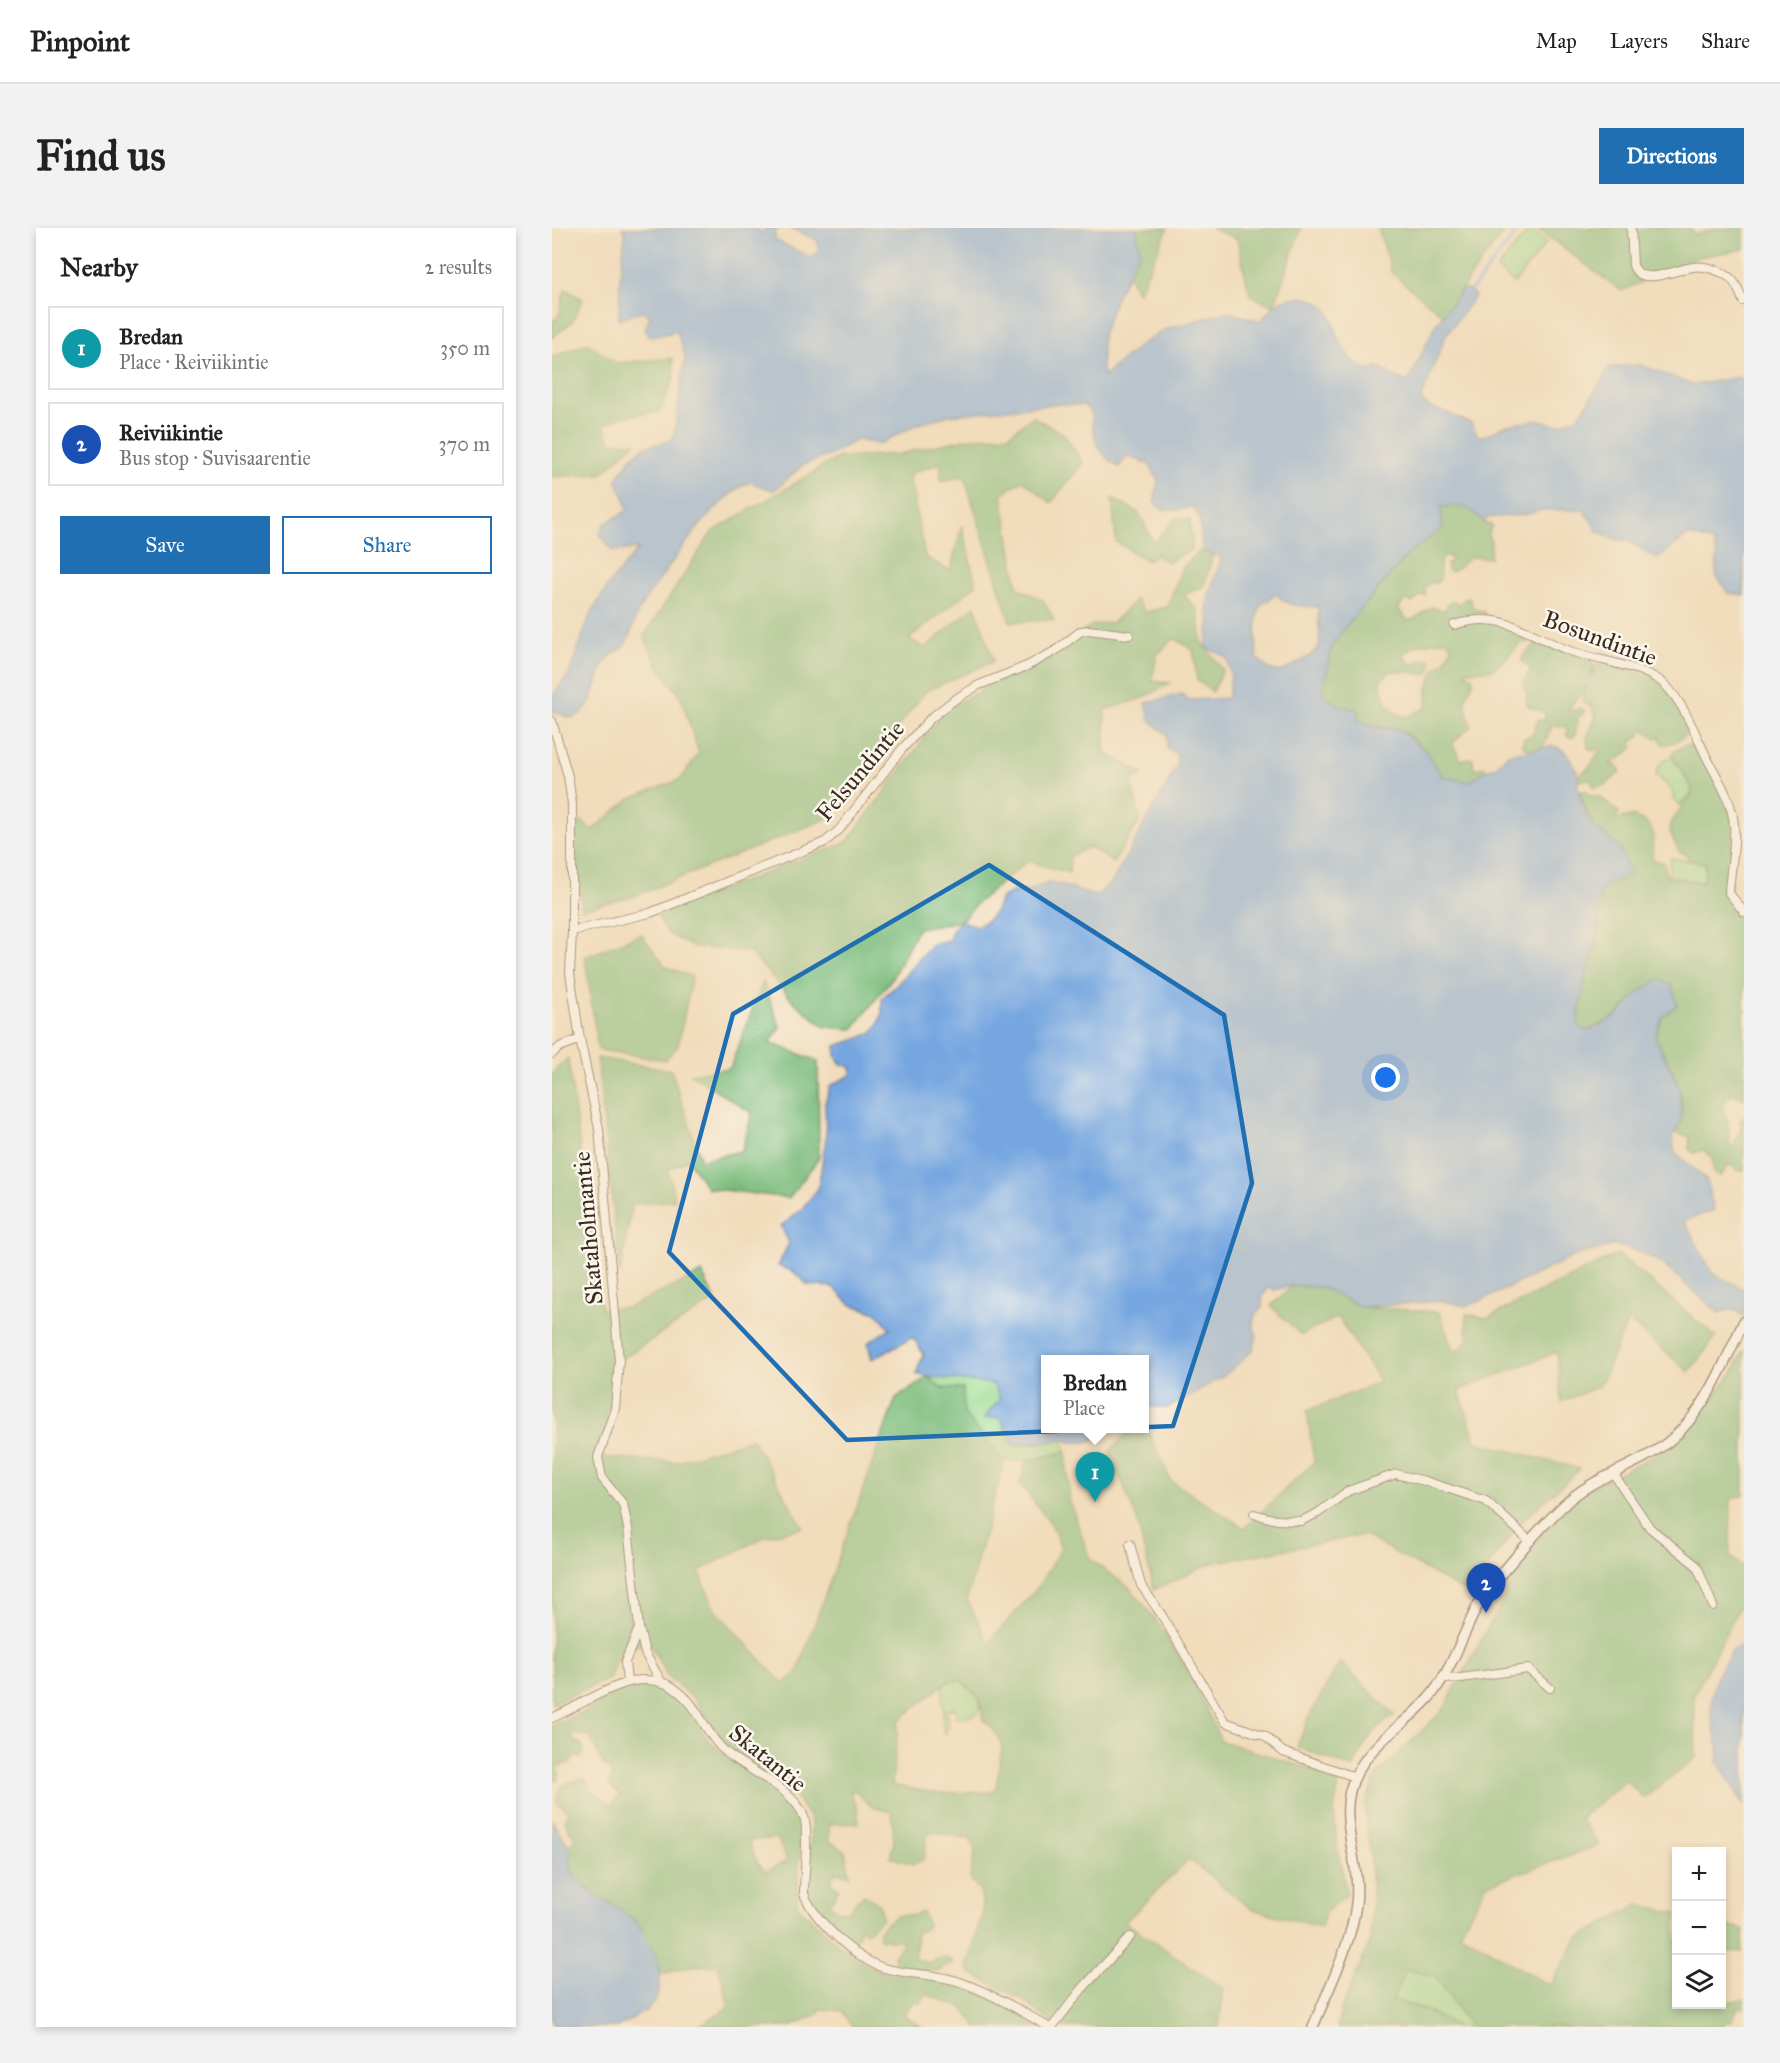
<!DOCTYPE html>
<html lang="en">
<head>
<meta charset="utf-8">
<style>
	body { margin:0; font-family:"IM FELL Great Primer",serif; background:#f2f2f2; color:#222 }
	.controls { position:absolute; right:18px; bottom:18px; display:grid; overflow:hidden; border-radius:0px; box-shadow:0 3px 9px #0003 }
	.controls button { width:54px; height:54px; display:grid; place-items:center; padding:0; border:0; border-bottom:2px solid #e0e0e0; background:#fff; color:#222; font:30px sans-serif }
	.you { position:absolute; left:834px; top:850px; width:21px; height:21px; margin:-15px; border:4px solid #fff; border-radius:50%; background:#1a73e8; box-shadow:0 0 0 9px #1a73e833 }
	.badge { display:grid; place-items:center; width:39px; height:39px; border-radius:50%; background:#1f6fb2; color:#fff; font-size:20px; font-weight:700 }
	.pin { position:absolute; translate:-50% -50px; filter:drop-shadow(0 2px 3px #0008) }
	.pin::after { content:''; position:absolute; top:32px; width:21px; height:18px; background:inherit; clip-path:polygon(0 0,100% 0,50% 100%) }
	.popup { position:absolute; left:489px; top:1127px; width:108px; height:78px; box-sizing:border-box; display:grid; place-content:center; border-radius:0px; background:#fff; filter:drop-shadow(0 2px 4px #0005); font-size:20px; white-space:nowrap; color:#767676 }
	.popup b { font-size:22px; color:#222 }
	.popup::after { content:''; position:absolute; left:50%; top:100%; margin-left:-12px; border:12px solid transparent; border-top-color:#fff }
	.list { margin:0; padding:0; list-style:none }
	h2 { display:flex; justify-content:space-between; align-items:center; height:78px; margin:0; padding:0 24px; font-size:26px }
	h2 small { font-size:20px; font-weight:400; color:#767676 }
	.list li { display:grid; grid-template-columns:39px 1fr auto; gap:18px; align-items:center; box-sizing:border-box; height:84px; margin:0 12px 12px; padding:0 12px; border:2px solid #e0e0e0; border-radius:0px }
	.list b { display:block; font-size:22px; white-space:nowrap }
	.list p { margin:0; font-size:20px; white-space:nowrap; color:#767676 }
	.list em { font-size:20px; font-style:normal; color:#767676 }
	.actions { display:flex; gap:12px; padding:18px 24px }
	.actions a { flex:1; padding:14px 0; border:2px solid #1f6fb2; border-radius:0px; text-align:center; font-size:21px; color:#1f6fb2 }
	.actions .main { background:#1f6fb2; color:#fff }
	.icon { flex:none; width:33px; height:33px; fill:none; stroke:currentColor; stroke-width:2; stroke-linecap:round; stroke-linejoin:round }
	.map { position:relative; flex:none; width:1192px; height:1799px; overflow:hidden; border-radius:0px }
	header { display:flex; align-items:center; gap:36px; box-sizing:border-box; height:84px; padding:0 30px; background:#fff; border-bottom:2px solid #e0e0e0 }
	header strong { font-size:28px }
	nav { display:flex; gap:33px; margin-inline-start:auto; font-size:21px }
	.intro { display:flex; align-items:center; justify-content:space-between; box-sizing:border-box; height:144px; padding:0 36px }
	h1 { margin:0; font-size:42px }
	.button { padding:15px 27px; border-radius:0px; background:#1f6fb2; color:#fff; font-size:21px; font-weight:700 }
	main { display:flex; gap:36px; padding:0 36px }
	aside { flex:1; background:#fff; border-radius:0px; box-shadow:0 3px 9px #0003 }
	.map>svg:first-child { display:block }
	.green { fill:#99dc93; stroke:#6a8358; stroke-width:1.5 }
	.forest { fill:#7abc7d; stroke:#5a734e; stroke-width:1.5; fill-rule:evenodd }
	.water { fill:#75a6e0; stroke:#58687f; stroke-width:1.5; fill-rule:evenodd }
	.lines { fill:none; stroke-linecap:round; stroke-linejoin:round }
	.stream { stroke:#75a6e0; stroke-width:3 }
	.minor-casing { stroke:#564536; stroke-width:10 }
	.tertiary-casing { stroke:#564536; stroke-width:12 }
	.minor { stroke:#fff; stroke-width:8 }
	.tertiary { stroke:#fff; stroke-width:9 }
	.marked { fill:none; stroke:#1f6fb2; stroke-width:4.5; stroke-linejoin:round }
	.labels { text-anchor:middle; stroke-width:5; stroke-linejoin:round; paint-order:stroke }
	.street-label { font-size:24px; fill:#3b2a1e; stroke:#fbf7ec }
</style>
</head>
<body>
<header>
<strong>Pinpoint</strong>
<nav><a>Map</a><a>Layers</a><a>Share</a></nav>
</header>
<div class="intro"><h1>Find us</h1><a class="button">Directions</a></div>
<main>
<aside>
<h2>Nearby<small>2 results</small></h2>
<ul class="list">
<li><span class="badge" style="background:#0f9aa8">1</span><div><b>Bredan</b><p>Place · Reiviikintie</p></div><em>350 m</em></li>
<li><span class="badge" style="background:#1a4fb4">2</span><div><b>Reiviikintie</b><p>Bus stop · Suvisaarentie</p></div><em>370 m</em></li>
</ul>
<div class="actions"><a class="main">Save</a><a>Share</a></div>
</aside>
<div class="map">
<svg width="1192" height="1799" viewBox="0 0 1192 1799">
	<rect width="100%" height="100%" fill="#fbf7ec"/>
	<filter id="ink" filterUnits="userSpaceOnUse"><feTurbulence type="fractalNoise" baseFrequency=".0167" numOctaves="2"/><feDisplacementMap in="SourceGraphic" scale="12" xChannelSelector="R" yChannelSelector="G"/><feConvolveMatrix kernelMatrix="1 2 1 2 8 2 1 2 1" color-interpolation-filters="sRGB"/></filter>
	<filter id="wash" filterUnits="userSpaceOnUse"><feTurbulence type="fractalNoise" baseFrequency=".008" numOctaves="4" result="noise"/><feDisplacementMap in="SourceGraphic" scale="24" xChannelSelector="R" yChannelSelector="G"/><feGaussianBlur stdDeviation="1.35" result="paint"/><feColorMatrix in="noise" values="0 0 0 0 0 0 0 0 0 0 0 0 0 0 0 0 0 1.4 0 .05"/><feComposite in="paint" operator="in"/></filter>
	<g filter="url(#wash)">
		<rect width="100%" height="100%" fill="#f1dcbb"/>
		<path class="green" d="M978,1L995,14L962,55L945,41Z
			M1116,530H1121L1140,559L1139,568L1131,574L1129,578L1120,570L1122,568L1119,561L1104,547L1107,537Z
			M1119,630L1154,635L1151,654L1116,648Z
			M406,1114L494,1200L508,1201L514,1224L474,1233H452L388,1160L377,1149L364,1146L371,1127L369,1123Z
			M409,1452L421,1465L426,1468L429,1480L420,1488L405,1490L403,1480L394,1482L397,1499H394L395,1505L391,1506V1458L395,1454Z
			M853,1742L884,1749L918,1799H906L871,1781L840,1772Z"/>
		<path class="forest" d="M584,0H616L586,65L575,45L588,23Z
			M659,0H749L722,78L698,67L685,11Z
			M826,0H954L891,87L840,45Z
			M985,0H1139L1142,7L1165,0H1192V21L1147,29L1069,63Z
			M13,61L31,71L20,94L0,110V94L7,87Z
			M35,115L64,135L121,130L122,150L108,183L69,189L51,197L59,214L83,215L49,246L0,249V129Z
			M481,189L512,206L531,235L499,275L471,252L450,266L466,360L491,372L502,392L458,394L412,248L389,253V235L357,246L373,329L398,343L410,297L424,357L357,411L373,420L423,378L442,433L374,463L274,591L80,669L30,681L23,604L28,592L40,602L78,571L129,551L147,525L128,467L107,439L92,408L160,304L287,229L348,226L412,211L456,207Z
			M560,270L587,285L602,315L624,290L638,292L640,321L616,334L603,327L596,333L564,314Z
			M909,277L920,281L934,297L938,295L940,298L936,306L939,313L938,330L918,329L905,341L899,344L895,342V337L900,332L897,328L891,329L888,336V352L883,356L878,354L872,361L874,367L868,368L860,375L854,371L846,380L855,392H860L880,379L892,383L896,376L901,373L907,376L915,370L919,372L921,381L931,383L935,389L982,410L977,414L969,415L947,437L939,442L914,443L912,445L920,448C924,457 918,458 915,466C911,477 917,488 919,498L900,516L909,532L916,530L921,531L922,541L932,539L934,542L917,554L890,548C880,533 862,505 844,501C829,498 821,498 806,493V482L786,477L770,465L780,418L790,403L856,326L891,300L889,279ZM895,412L900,419L892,434L884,440L875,462V479C868,482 860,489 852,488C836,485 830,466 828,452L840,443L858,444L875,447L879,443L878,431L869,432L858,437L850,426L867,416Z
			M648,323L661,327L652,358L632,367L646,383L650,415L671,441L661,464L645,452L641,422L622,410L605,427L600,453L618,455L591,470L553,482V525L591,546L579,552L588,592L561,635L538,619L518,628L517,645L476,633L426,674L409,693L366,700L340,750L301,801L273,799L242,774L197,723L141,719L116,706L105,686L295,614L394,481L493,427L541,397L560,395L584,372L593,384L615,379L630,340Z
			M988,412L1040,432L1042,440L1037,451L1034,453C1034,465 1023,470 1017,480L1020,483L1027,480L1032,482L1031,486L1026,489L1023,508L1018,510L1014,507L1015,503L1014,498L1010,499L1002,497L999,501L991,519L977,523L970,516L972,510L981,506L986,492H993V485C987,481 981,482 975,477V466L971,455L979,441L970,433L971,428Z
			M1046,435C1056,436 1098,446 1105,452C1117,461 1134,488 1136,503C1131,511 1121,516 1111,517L1107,508L1103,511L1091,501L1087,509L1080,513L1081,519C1075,525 1067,533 1058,535V537L1063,536L1068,542V544L1055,556L1042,559L1040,554L1036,551L1025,554L1027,548L1040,536L1045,526L1050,524L1046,521L1041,523L1036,519L1035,509L1044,489L1041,480L1031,474L1030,469Z
			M1134,517L1147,520L1172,568L1181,595L1178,671L1192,689V871L1180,865L1169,878L1176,894L1178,918H1181L1189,902L1188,893L1192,888V928L1190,932L1192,936V944L1185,942L1177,936L1169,948L1162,946L1160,930L1152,922L1142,925L1137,921L1138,908L1128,907L1123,904C1143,873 1117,837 1103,809L1110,790L1125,777L1087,764C1069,784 1060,793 1034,803L1025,797L1034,747L1046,710L1048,665L1052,659L1063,655L1027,563H1035L1040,568C1051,566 1052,573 1059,579C1062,581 1065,582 1067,584L1064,589L1066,591C1081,584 1096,592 1102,607C1099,615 1102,622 1100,631L1113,635V646L1116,650L1151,655L1154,635L1137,632L1134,627L1127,624L1118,604L1119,595L1127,583L1131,574L1139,568L1140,559L1120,528L1121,524Z
			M89,706L113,738L140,749L126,818L113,832L46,822L33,729Z
			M211,754L228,799L218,815L266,833L267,930L237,970L155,960L136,931L116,942L123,972L80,976L68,1046L45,830L119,842L149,932L190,923L200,885L139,846L178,840Z
			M16,830L49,1081L75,1080L150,1045L163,1072L67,1132L46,1229L124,1234L200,1211L251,1299L212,1309L147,1343L162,1380L231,1456L245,1445L344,1170L377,1149L388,1160L411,1161L412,1186L452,1233L415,1371L436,1415L486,1359L509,1320L500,1297L468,1256L474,1233L514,1224L518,1275L538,1331L579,1361L601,1388L639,1447L669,1513L788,1550L782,1583L785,1619L795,1666L773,1685L769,1699L699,1681L637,1631L573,1694L672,1761L667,1799H506L469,1771L417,1744L415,1740L431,1684L429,1665L418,1650L423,1621L418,1611L383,1604L375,1607L372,1631L362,1636L338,1629L342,1614L340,1584C326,1583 313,1574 304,1563H298L305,1578L307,1595L277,1596V1613L293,1623L298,1648L284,1644L279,1653L287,1661L277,1676L287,1683H297L305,1672L312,1667C325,1675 330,1675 330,1691L314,1704L307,1699V1708L299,1715L269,1686L260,1672L257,1658L259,1592L245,1570L184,1526L166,1508L143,1472L116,1449L97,1415L69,1421L57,1451L0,1476V845ZM409,1452L428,1471L431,1492L440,1499L450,1517L444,1561L439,1564L383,1565L340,1557L347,1492L395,1454Z
			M1066,1026L1164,1109L1137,1144L1076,1092L1048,1158L1009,1174L1005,1124L907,1162L924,1214L1028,1241L972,1291L915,1365L812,1307L660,1335L602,1362L584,1289L558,1223L580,1201L592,1200L593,1197L619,1253L692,1300L762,1234L755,1183L828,1154L786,1089L749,1107L719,1078L740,1058L769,1059L810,1079L887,1084L902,1125L915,1113L914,1086L935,1090Z
			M1192,1122V1267L1179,1271L1178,1329L1192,1339V1370L1142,1467L1144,1530L1092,1570L1074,1553L1028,1590L1047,1617L934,1657L908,1705L998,1758L1025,1711L1087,1676L1124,1685V1727L1122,1728L1124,1736V1776H1170V1774L1172,1775L1192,1771V1781L1187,1778L1179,1793L1172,1795L1171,1799H918L884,1749L854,1742L841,1772L871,1781L906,1799H785L790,1779L818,1714L820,1673L819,1638L813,1576L825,1547L891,1482L934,1403L986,1311L1032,1263L1122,1217L1180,1146Z
			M788,1434L842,1487C819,1504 812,1515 801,1540L745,1519L756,1491Z
			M101,1456L123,1465L130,1471L156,1512L173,1527L238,1574L246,1586L249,1598L245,1677C267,1697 293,1726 319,1739C338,1748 358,1744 377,1749C417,1757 455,1778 490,1799H423L425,1797L411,1780L374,1766L368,1775L361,1773L353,1785L354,1789L370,1799H300L290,1783L269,1781L265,1786L239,1799H145L177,1779L166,1737L138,1738L108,1747L105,1730L63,1678L45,1669L18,1642V1620L24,1609L17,1602L13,1593L17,1585L5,1574C4,1554 17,1556 32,1550L40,1564L44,1565L59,1578L68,1566L57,1558L60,1545L50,1535L38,1508L20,1506L21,1512L30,1517L32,1526L28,1530L23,1528L19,1534L4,1539L8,1545L6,1551L0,1552V1496L34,1483L74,1458ZM225,1610L235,1633L213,1644L206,1636L196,1613Z
			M371,1684L375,1695L374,1700L370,1703L365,1704L363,1708C367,1716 361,1723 363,1731L378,1735C385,1731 393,1727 401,1733L400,1736L391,1738L388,1743C374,1742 346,1744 341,1728L350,1717V1712H338L327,1710L326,1704C335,1694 346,1682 359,1688Z
			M1170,1696L1192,1701L1190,1724L1170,1722Z"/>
		<path class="water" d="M70,0H202L210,4L216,0H228L223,3V12L256,28H263L267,20L264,11L237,0H584L588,23L565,67L550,107V138L551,148L591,115L614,101L676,84L709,93C713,88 717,82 721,78C739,64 768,67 778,87C783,95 783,106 788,114C794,127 804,137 817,143L828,139L843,149L856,154L884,96L911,61L919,63L923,68L894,107L869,171C876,182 885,180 895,185C904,189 911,192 919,195L926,208L935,207L954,197L987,192L1005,197L1027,189L1058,139L1089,137L1141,157L1186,149L1192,152V367L1176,365L1164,347L1165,328L1161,314L1136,307L1105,331L1077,313L1063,311L1046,304L1032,282H990L971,287L934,290L933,295C916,278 913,277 889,279L891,300L856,326L790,403L780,418L770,465L786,477L806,482V493L823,499L846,501L872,521L890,548L917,554L934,542L944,539L956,526L1000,518C1017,521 1020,534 1027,548C1023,560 1034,592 1044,601C1051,607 1061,612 1066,619C1072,626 1074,637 1078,645L1063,655L1052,659L1048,665L1046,710L1034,747L1025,797L1034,803L1049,797L1067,786L1087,764L1108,751L1120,756L1125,777L1110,790L1103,809L1128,861L1129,894L1120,909L1123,924L1155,953L1162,982L1132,993L1161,1046L1192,1061V1088L1181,1081L1167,1085L1108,1034L1088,1024L1063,1017L1025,1027L926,1074L913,1078L892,1073L810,1079L769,1059L740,1058L722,1062L718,1059C712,1065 708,1069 711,1078L702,1089L701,1097L705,1108L701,1122L672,1148L616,1180L593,1178L592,1132H494V1200L549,1201L542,1212C531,1215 521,1216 511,1212L462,1218L448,1190H432L448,1171L441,1156L377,1149L364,1146L372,1127L361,1109L320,1131L316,1115L338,1100L325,1085L298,1076L281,1059L256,1057L241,1043L226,1038L237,1015L229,998L249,982L266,961L274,910L273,875L278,858L299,847V839L289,836L284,828V818C315,807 333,808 330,770L344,758L380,716L397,712L401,701L409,693L425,698L435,693L444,683L449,670L459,664L477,662L499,654L544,668L560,654L625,538V526L615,521V507L598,492L594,475L629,466L637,472L676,470L679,447L675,430C669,425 659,424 654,418C657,410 654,402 658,396C650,373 662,352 670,330L650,322L648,292L641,279C627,282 612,287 602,274L606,253L597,236L575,228L567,239C542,223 542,211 539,183L531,177L505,176L398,187L366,196L327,216L304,212L279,227L251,237L222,263L198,254C167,266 128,322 109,350C102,360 94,369 88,380C81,392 80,411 69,421C66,424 60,425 57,429C42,445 46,476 25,488C16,493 10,484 0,484V468L17,446L38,387L57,356L86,321L60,323L48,306L53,295L75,283L72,269L64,253C71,241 79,227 91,220C102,214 113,218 122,210L133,128L125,103L102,109L95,108L93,100L98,89L91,83L67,92L68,50L73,6ZM725,366C735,380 751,378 766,379L768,417L758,428L729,444L717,441L705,430C704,412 703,395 708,378Z
			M1192,1414V1577L1166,1534L1167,1525L1159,1486L1160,1466L1165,1447L1181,1421Z
			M0,1592L18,1620V1642L45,1669L63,1678L86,1695L105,1730L108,1747L107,1762L103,1774L94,1783L65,1799H3L0,1792Z"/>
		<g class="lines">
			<path class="stream" d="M919,63L968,0"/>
		</g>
	</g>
	<g filter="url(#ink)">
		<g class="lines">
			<g class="minor-casing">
				<path id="minor" d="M1079,0L1081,37C1088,60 1124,41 1141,39C1152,37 1167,42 1177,49C1184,54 1188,65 1191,73
					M902,397C948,382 972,404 1013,421C1040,432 1080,436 1104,450C1128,464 1143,506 1155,530C1166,551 1180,572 1182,597C1184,619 1178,642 1177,665L1192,684
					M0,493L16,548L20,576V703L18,745L28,811L47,901L67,1132L63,1181L46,1229L50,1250L71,1276L76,1300L87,1400L93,1425L110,1455
					M20,703L98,685L273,614L287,602L350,521L379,490L402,472L427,457L475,438L503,423L529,403L537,402L577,407
					M0,826L8,819L28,811
					M1061,1245L1098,1300L1145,1338L1161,1378
					M702,1286L725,1292L749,1293L766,1285L796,1263L844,1246L873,1253L934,1273L978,1313
					M578,1316L589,1357L609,1386L673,1494L713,1508L731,1524L803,1549
					M891,1449L901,1451L976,1441L998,1460
					M75,1454L73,1434L87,1400
					M0,1490C26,1479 66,1451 93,1452C105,1452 118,1456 127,1464C148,1480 154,1508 175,1525C197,1543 242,1561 252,1589C257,1601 252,1649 252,1666C263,1693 305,1732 332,1740C356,1747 381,1745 405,1753C437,1764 467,1781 496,1799
					M500,1799L530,1761L578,1709"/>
			</g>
			<g class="tertiary-casing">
				<path id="tertiary" d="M761,1799C777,1759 799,1718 804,1676C810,1630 781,1586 806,1543C824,1510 858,1494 881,1465C901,1438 911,1406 926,1377C933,1365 942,1355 951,1344C970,1321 990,1298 1012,1277C1038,1251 1074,1242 1105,1222C1150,1193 1170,1140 1192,1093"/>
			</g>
			<use href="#minor" class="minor"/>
			<use href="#tertiary" class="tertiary"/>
		</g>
	</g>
	<path d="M0 0H1192V1799H0ZM437,637L672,787L700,955L621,1198L295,1212L117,1024L181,786Z" fill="#f1dcbb" fill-opacity=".55" fill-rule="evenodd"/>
	<path class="marked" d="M437,637L672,787L700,955L621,1198L295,1212L117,1024L181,786Z"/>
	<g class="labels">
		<g class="street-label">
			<text transform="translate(1048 410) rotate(20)" y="8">Bosundintie</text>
			<text transform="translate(308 543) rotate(-50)" y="8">Felsundintie</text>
			<text transform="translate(36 1000) rotate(-95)" y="8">Skataholmantie</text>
			<text transform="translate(216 1530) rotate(39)" y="8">Skatantie</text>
		</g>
	</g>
</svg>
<div class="controls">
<button>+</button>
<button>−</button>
<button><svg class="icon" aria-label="layers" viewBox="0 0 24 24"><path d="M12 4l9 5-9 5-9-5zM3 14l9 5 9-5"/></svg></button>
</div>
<div class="you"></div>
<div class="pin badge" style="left:543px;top:1274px;background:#0f9aa8">1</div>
<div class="popup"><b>Bredan</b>Place</div>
<div class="pin badge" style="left:934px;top:1385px;background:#1a4fb4">2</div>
</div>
</main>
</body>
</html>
